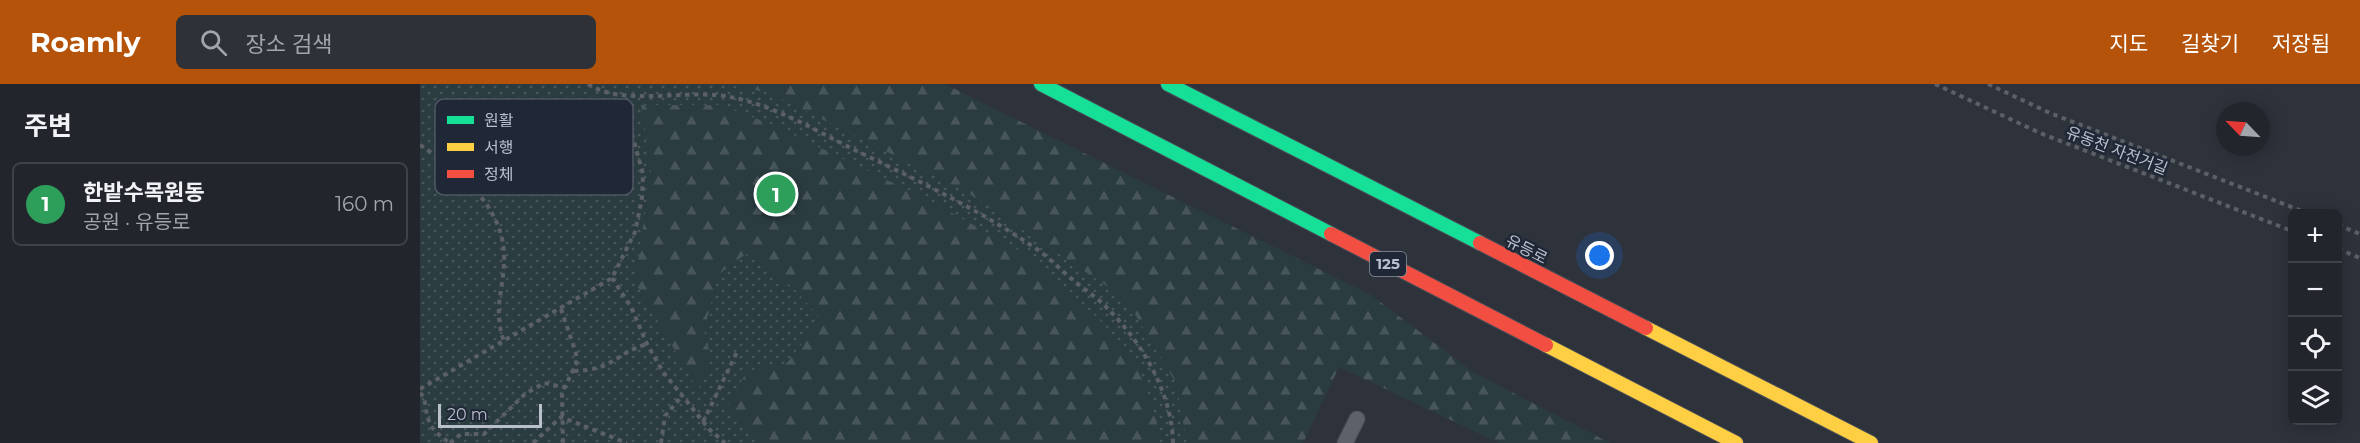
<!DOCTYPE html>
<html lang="ko">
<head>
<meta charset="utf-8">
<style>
	body { margin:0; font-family:Montserrat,"Noto Sans KR",sans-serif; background:#2e3238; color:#f1f3f6 }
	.controls { position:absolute; right:18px; bottom:18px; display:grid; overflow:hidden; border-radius:9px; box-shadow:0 3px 15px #0003 }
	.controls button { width:54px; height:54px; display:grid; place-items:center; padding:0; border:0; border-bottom:2px solid #3f4348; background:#22262c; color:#f1f3f6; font:30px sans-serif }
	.compass { position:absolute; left:1796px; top:18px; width:54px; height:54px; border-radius:50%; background:#22262c; box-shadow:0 3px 15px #0003; rotate:295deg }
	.scale { position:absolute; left:18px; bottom:15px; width:104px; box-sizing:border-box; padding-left:6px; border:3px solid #b9bfcb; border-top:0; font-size:16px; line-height:21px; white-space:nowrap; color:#b9bfcb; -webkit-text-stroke:4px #202837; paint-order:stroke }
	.you { position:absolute; left:1180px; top:172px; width:21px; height:21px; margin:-15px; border:4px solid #fff; border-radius:50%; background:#1a73e8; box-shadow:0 0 0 9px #1a73e833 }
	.badge { display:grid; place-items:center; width:39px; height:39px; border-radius:50%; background:#b45309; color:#fff; font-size:20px; font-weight:700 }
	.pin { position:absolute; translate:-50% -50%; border:3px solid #fff; box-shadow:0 2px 6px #0006 }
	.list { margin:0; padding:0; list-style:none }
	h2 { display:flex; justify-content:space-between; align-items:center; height:78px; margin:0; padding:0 24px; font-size:26px }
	h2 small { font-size:20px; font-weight:400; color:#a2a5a9 }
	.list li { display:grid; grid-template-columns:39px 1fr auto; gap:18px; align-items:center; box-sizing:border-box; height:84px; margin:0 12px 12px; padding:0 12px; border:2px solid #3f4348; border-radius:9px }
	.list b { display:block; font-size:22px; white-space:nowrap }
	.list p { margin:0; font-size:20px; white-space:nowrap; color:#a2a5a9 }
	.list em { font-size:20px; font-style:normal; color:#a2a5a9 }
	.icon { flex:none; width:33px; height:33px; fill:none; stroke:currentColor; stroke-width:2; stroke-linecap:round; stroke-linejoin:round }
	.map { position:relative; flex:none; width:1940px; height:359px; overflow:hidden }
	header { display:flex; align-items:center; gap:36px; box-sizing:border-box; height:84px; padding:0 30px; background:#b45309; color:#fff }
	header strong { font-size:28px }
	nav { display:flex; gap:33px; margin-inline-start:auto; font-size:21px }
	.search { width:420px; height:54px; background:#2e3238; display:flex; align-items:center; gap:15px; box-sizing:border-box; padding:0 21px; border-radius:9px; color:#a2a5a9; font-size:22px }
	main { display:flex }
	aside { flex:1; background:#22262c }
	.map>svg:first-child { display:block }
	.grass { fill:url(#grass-dots) }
	.forest { fill:url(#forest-firs) }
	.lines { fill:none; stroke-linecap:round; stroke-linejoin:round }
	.lane-casing { stroke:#4a4d54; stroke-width:17 }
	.fast-casing { stroke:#4b4f58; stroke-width:16 }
	.slow-casing { stroke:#4b4f58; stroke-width:16 }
	.jam-casing { stroke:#4b4f58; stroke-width:16 }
	.path { stroke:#5b6066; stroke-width:4; stroke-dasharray:4.5 4.5; stroke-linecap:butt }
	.lane { stroke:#5e6169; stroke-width:15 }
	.fast { stroke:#16e098; stroke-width:14 }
	.slow { stroke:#ffcf43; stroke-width:14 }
	.jam { stroke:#f24e42; stroke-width:14 }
	.labels { text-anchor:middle; stroke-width:5; stroke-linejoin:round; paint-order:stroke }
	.shield { fill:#202837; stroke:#8b929f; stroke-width:1.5 }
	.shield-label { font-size:15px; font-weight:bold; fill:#b9bfcb }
	.street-label { font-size:16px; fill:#b9bfcb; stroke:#202837 }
	.key { fill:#202837; stroke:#4e5563; stroke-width:1.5 }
	.key-label { font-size:16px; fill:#b9bfcb }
</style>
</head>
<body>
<header>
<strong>Roamly</strong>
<div class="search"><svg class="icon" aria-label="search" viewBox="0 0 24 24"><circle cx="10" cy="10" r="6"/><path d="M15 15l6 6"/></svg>장소 검색</div>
<nav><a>지도</a><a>길찾기</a><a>저장됨</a></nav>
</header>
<main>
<aside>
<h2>주변<small></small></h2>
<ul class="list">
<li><span class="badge" style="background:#2e9e5b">1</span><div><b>한밭수목원동</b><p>공원 · 유등로</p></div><em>160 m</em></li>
</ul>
</aside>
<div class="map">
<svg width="1940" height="359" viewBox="0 0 1940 359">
	<defs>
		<pattern id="grass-dots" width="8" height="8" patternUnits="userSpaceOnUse" patternTransform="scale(1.5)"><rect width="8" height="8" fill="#2b3c41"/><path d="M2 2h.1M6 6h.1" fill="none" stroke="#48565b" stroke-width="1.8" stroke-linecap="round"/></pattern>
		<pattern id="forest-firs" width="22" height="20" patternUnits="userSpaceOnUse" patternTransform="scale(1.5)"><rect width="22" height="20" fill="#2b3c41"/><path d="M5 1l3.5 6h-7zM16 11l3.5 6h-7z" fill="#48565b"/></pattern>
	</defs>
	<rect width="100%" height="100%" fill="#2e323b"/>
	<path class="grass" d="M0,0H489L872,359H0Z"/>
	<path class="forest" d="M304,0H525L951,211L1053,288L1190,359H1079L919,283L883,359H767L756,299L706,215L545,107L350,9Z
		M221,21H298L349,39L516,120L611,173L682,238L717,282L737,337V359H341L305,327L327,287L367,279L401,234L372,203L326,170L299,190L284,246L291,273L278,306L215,198L231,88Z"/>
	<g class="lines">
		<g class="lane-casing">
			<path id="lane" d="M925,359L937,335"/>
		</g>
		<g class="fast-casing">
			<path id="fast" d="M621,0L911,150
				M748,0L1060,159"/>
		</g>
		<g class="slow-casing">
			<path id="slow" d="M1226,244L1451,359
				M1126,261L1316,359"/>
		</g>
		<g class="jam-casing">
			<path id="jam" d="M911,150L1126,261
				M1060,159L1226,244"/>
		</g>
		<path class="path" d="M168,0C204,24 271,3 315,14C361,24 401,50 443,70C503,99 563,128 618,166C630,174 640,186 652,195C663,205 677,213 687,224C722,258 752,309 753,359
			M1515,0L1620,49L1872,147
			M1568,0L1630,29L1887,129
			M0,61C38,86 83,122 84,171C85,205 72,222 84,258
			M1918,141L1940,150
			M1918,165L1940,174
			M192,194L211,223L227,260L243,288L289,345L305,359
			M141,225L156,269V280L142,309L143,359
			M154,287C194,286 194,270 227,260
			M0,305L192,194L215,148L222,114L223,90L208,36L205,11
			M0,309L4,313C8,339 8,344 30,359
			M283,338L317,268
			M30,359L41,350H64L105,310L124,299L143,303
			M113,359L141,333L207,359
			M241,359L245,332L262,312"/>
		<use href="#lane" class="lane"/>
		<use href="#fast" class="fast"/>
		<use href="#slow" class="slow"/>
		<use href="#jam" class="jam"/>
	</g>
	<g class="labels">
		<rect class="shield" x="950" y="168" width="36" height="24" rx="4.5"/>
		<g class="shield-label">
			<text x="968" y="185">125</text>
		</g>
		<g class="street-label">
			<text transform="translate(1697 66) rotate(21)" y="6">유동천 자전거길</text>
			<text transform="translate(1107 165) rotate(27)" y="6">유등로</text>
		</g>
	</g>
	<rect x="15" y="15" width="198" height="96" rx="9" class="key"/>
	<rect x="27" y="32" width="27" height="8" fill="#16e098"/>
	<rect x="27" y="59" width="27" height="8" fill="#ffcf43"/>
	<rect x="27" y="86" width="27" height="8" fill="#f24e42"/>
	<g class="key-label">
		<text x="64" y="42">원활</text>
		<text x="64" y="69">서행</text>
		<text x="64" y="96">정체</text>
	</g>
</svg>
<div class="controls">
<button>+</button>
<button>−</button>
<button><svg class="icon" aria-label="locate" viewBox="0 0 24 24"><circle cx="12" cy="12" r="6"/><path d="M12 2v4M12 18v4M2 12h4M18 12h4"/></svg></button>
<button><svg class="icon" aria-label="layers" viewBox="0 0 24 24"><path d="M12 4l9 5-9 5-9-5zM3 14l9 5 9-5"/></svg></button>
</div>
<svg class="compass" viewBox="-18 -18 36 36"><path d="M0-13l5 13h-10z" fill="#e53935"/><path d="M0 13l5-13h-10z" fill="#a2a5a9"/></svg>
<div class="scale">20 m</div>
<div class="you"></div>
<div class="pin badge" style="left:356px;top:110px;background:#2e9e5b">1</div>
</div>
</main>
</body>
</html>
